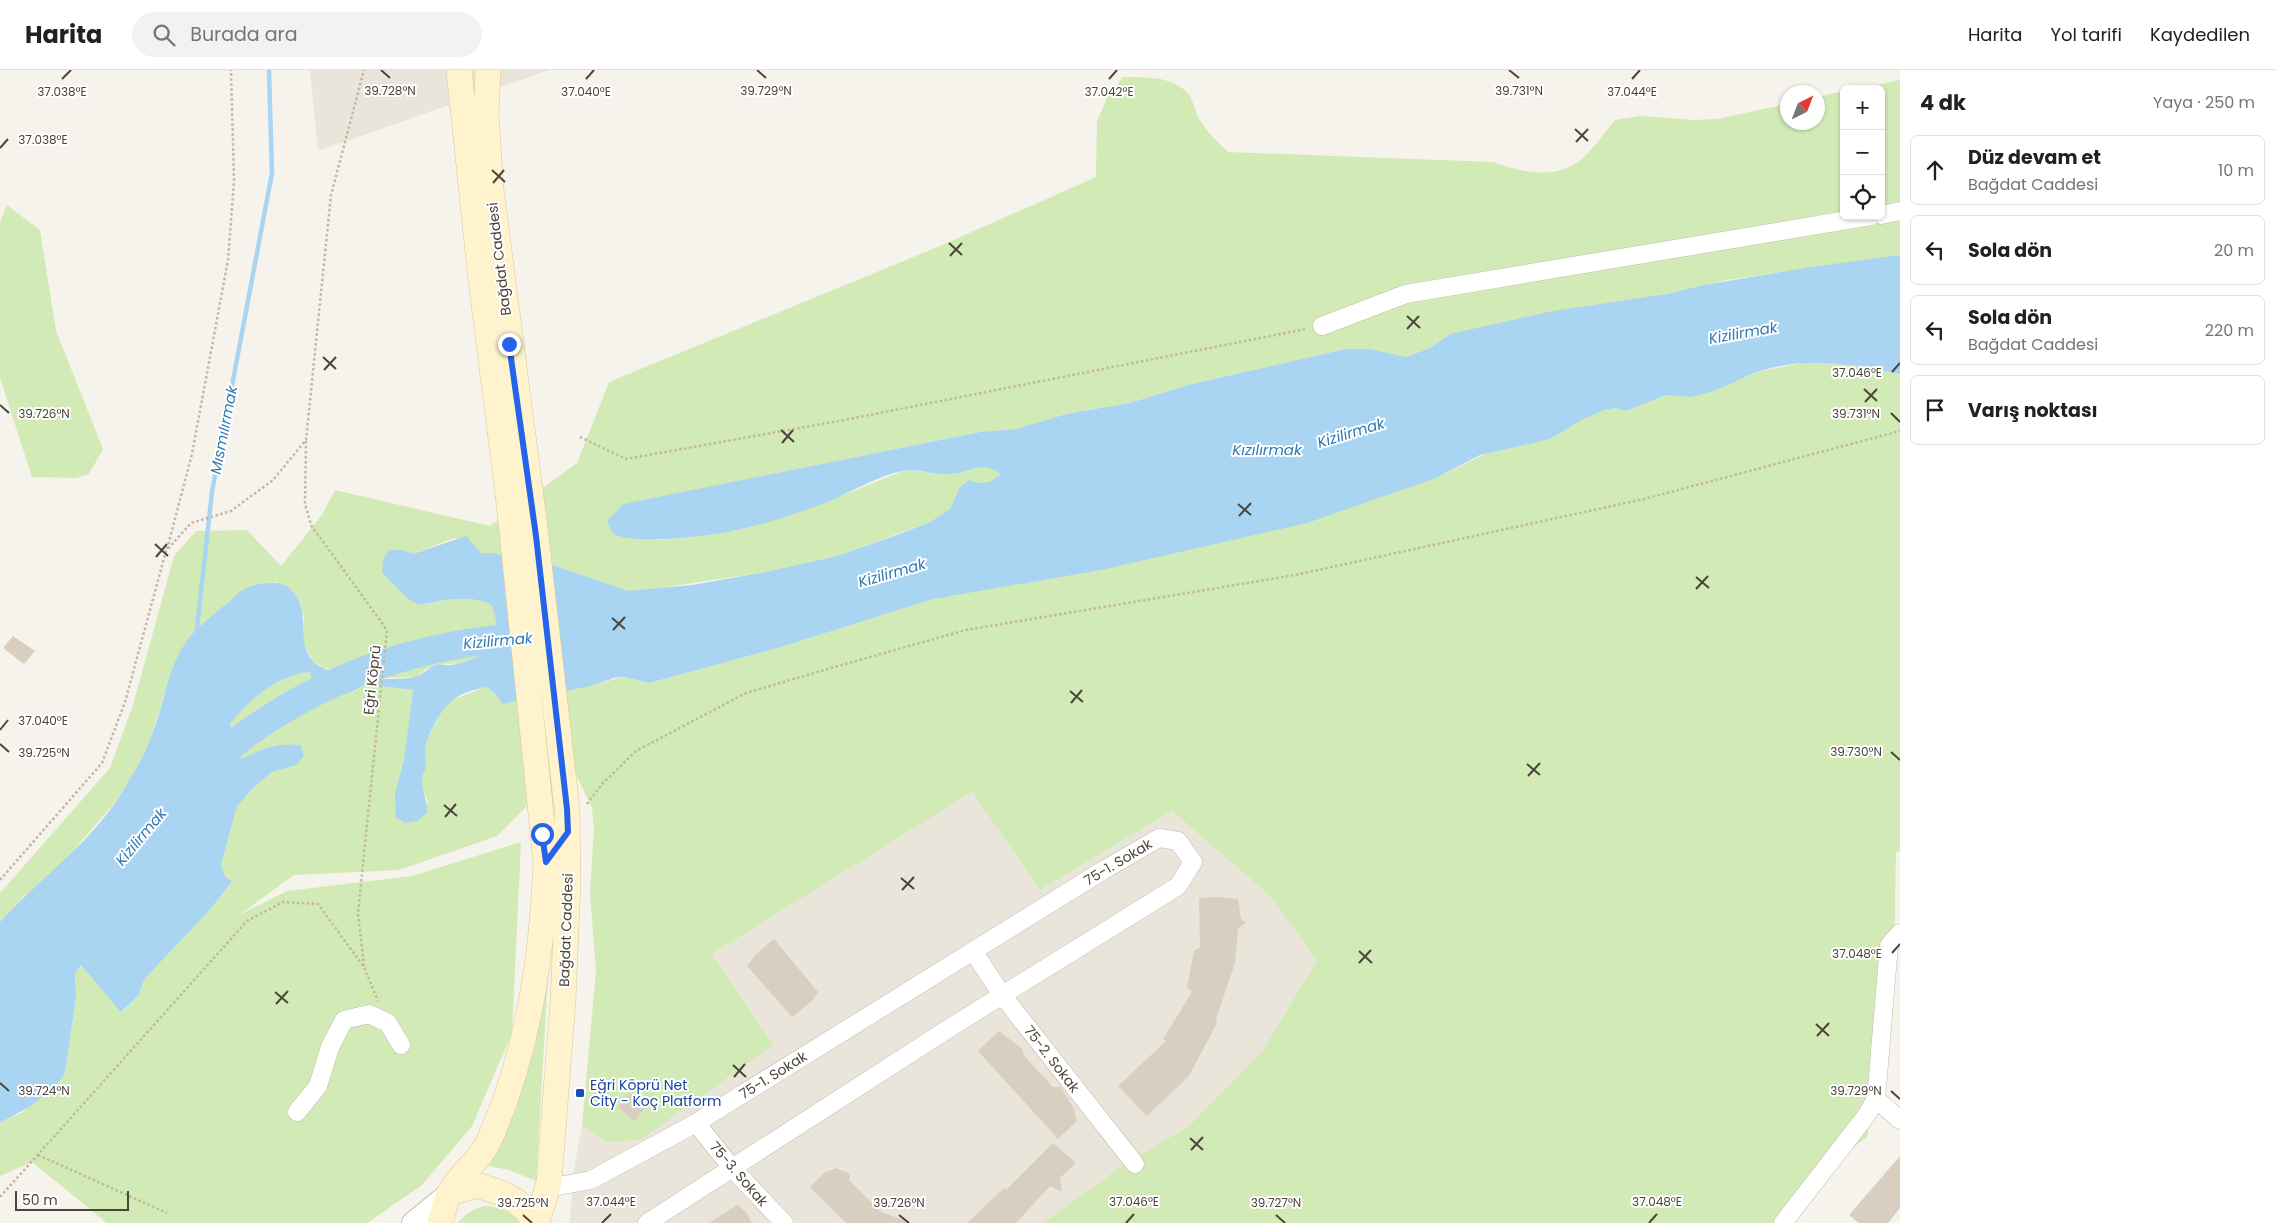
<!DOCTYPE html>
<html lang="tr">
<head>
<meta charset="utf-8">
<style>
	body { margin:0; font-family:Poppins,sans-serif; background:#f2f2f2; color:#202124 }
	.controls { position:absolute; right:15px; top:15px; display:grid; overflow:hidden; border-radius:8px; box-shadow:0 1px 4px #0004 }
	.controls button { width:45px; height:45px; display:grid; place-items:center; padding:0; border:0; border-bottom:1px solid #e0e0e0; background:#fff; color:#202124; font:25px sans-serif }
	.compass { position:absolute; left:1780px; top:15px; width:45px; height:45px; border-radius:50%; background:#fff; box-shadow:0 1px 4px #0004; rotate:42deg }
	.scale { position:absolute; left:15px; bottom:12px; width:114px; box-sizing:border-box; padding-left:5px; border:2px solid #4b4439; border-top:0; font-size:14px; line-height:18px; white-space:nowrap; color:#4b4439; -webkit-text-stroke:4px #fff; paint-order:stroke }
	.stop { position:absolute; width:15px; height:15px; margin:-11px; border:4px solid #2563eb; border-radius:50%; background:#fff }
	.stop.end { background:#2563eb; border-color:#fff; box-shadow:0 1px 5px #0008 }
	.list { margin:0; padding:0; list-style:none }
	h2 { display:flex; justify-content:space-between; align-items:center; height:65px; margin:0; padding:0 20px; font-size:21px }
	h2 small { font-size:16px; font-weight:400; color:#757577 }
	.list li { display:grid; grid-template-columns:32px 1fr auto; gap:15px; align-items:center; box-sizing:border-box; height:70px; margin:0 10px 10px; padding:0 10px; border:1px solid #e0e0e0; border-radius:8px }
	.list b { display:block; font-size:19px; white-space:nowrap }
	.list p { margin:0; font-size:16px; white-space:nowrap; color:#757577 }
	.list em { font-size:16px; font-style:normal; color:#757577 }
	.icon { flex:none; width:28px; height:28px; fill:none; stroke:currentColor; stroke-width:2; stroke-linecap:round; stroke-linejoin:round }
	.map { position:relative; flex:none; width:1900px; height:1153px; overflow:hidden }
	header { display:flex; align-items:center; gap:30px; box-sizing:border-box; height:70px; padding:0 25px; background:#fff; border-bottom:1px solid #e0e0e0 }
	header strong { font-size:24px }
	nav { display:flex; gap:28px; margin-inline-start:auto; font-size:18px }
	.search { width:350px; height:45px; background:#f2f2f2; display:flex; align-items:center; gap:12px; box-sizing:border-box; padding:0 18px; border-radius:28px; color:#757577; font-size:19px }
	main { display:flex }
	aside { flex:1; background:#fff }
	.map>svg:first-child { display:block }
	.residential { fill:#eae5da }
	.green { fill:#d2eab5 }
	.water { fill:#a9d4f2 }
	.lines { fill:none; stroke-linecap:round; stroke-linejoin:round }
	.stream { stroke:#a9d4f2; stroke-width:4.5 }
	.river { stroke:#a9d4f2; stroke-width:28 }
	.building { fill:#d8cfc1 }
	.minor-casing { stroke:#c2bbae; stroke-width:19 }
	.tertiary-casing { stroke:#c2bbae; stroke-width:24 }
	.secondary-casing { stroke:#d6c79b; stroke-width:26 }
	.path { stroke:#c4b79f; stroke-width:2.5; stroke-dasharray:2.5 2.5; stroke-linecap:butt }
	.minor { stroke:#fff; stroke-width:18 }
	.tertiary { stroke:#fff; stroke-width:22 }
	.secondary { stroke:#fff3cd; stroke-width:25 }
	.route { stroke:#2563eb; stroke-width:6 }
	.ticks { fill:none; stroke:#4b4439; stroke-width:2 }
	.transit-dot { fill:#1a4fb4; stroke:#fff; stroke-width:2 }
	.labels { text-anchor:middle; stroke-width:4; stroke-linejoin:round; paint-order:stroke }
	.street-label { font-size:14px; fill:#4b4439; stroke:#fff }
	.transit-label { font-size:14px; fill:#164399; stroke:#fff; text-anchor:start }
	.water-label { font-size:15px; font-style:italic; fill:#2e7ab2; stroke:#fff }
	.ticks-label { font-size:12px; text-anchor:middle; fill:#4b4439; stroke:#fff; stroke-width:4; stroke-linejoin:round; paint-order:stroke }
</style>
</head>
<body>
<header>
<strong>Harita</strong>
<div class="search"><svg class="icon" aria-label="search" viewBox="0 0 24 24"><circle cx="10" cy="10" r="6"/><path d="M15 15l6 6"/></svg>Burada ara</div>
<nav><a>Harita</a><a>Yol tarifi</a><a>Kaydedilen</a></nav>
</header>
<main>
<div class="map">
<svg width="1900" height="1153" viewBox="0 0 1900 1153">
	<rect width="100%" height="100%" fill="#f6f3ec"/>
	<path class="residential" d="M310,0H549L318,81Z
		M972,722L1040,820L1172,741L1270,826L1317,890L1263,980L1189,1056L1123,1095L1043,1153H570L573,1105L582,1055L606,1072L712,884Z"/>
	<path class="green" d="M1123,7C1144,7 1175,6 1189,25C1193,31 1195,40 1198,47C1206,61 1216,71 1228,82L1493,92C1522,103 1560,111 1585,86C1596,75 1605,62 1615,50L1641,46L1694,50L1717,49L1787,34L1788,52H1818V27L1844,21V146H1881V19H1856L1900,10V185L1727,210L1667,224L1450,264L1430,278L1406,287L1346,279L1188,315L1130,333L1066,344L1016,359L980,362L624,434L614,442L635,468L661,470L745,459L831,430L905,400L953,404L977,397H990L1001,404L993,412L960,417L950,439L930,452L837,486L765,502L640,521H627L556,496L493,483H481L454,468L413,484L402,480L419,535C444,530 468,524 492,535L502,571L493,580L483,585L461,593L438,595L426,599L416,607L364,609L322,597L313,591L302,570L304,547L301,535L295,524L276,512L243,520L208,549L183,576L165,622L150,671L133,705L113,735L59,797L22,828L0,852V823L110,698L133,635L174,486L196,461L247,460L281,496L322,445L335,420L490,456L577,393L609,312L940,176L1096,107L1097,51L1107,28Z
		M7,135L40,160L56,261L103,379L89,404L76,408L32,407L0,308V152Z
		M1813,291L1848,293L1900,304V781L1896,782L1894,895L1867,1067L1808,1113L1788,1153H1043L1123,1095L1189,1056L1263,980L1317,890L1270,826L1172,741L1040,820L972,722L712,884L773,975L640,1070L606,1072L582,1055L596,901L590,823L594,759L592,738L572,696L559,704L497,766L399,800L294,805L239,845L287,821L412,806L521,772L512,963L472,1056L422,1115L367,1153H107L32,1092L0,1106V1053L21,1043L50,1020L65,1002L76,928L75,904L82,895L122,942L139,925L143,912L150,903L208,842L232,813L225,806L221,795L237,736L254,717L272,702L295,695L304,686L301,675C278,673 263,680 242,689L230,654C249,630 279,604 310,602L332,626L355,621L365,614L413,620L404,689L398,712L396,748L405,753L417,751L428,731L422,720V707L426,696L424,683L427,671L432,660L443,638L452,630L486,617L496,624L577,618L625,607L649,613L778,578L933,529L1383,425L1436,408L1491,381L1550,369L1582,350L1604,340L1616,338L1628,341L1666,325L1691,327L1703,324L1761,301Z
		M555,789L536,1111L509,1100L489,1096L516,1039L536,974Z
		M485,1136C500,1137 511,1141 519,1153H458C466,1143 473,1139 485,1136Z"/>
	<path class="water" d="M1900,185V304C1852,294 1808,286 1760,301C1741,308 1723,319 1703,324L1691,327L1666,325L1627,341L1616,338L1604,340L1582,350L1550,369L1480,385L1436,408L1307,453L1101,500L933,529L778,578L649,613L625,607L614,608L590,616L502,634L496,624L486,617C457,623 446,631 433,657C429,665 425,674 425,683C424,687 426,691 426,695C426,700 422,704 422,709C421,722 428,730 427,743L417,751L405,753L396,748L395,724L404,689L413,620L365,614C343,630 318,632 310,602C279,604 249,630 230,654L242,689C262,678 278,673 301,675L304,686L296,695L272,702L254,717L237,736L221,795L225,806L232,812L208,842L150,903L143,912L139,925L121,942L81,895L75,904L76,928L65,1002L59,1012L31,1036L0,1053V852C37,811 83,779 115,733C128,713 141,692 150,670C163,640 166,606 182,578C192,561 210,547 225,535C231,531 236,524 242,520C253,514 279,509 289,518C314,540 294,566 312,590C326,608 393,612 414,607C422,606 428,597 437,595C442,594 447,596 452,595C468,592 490,583 501,571L492,535C468,524 444,530 419,535L408,529L382,502L383,490L389,480H402L413,484L466,466L481,483H493L556,496L628,521L692,515L765,502L837,486L897,465L930,452L950,439L960,417L969,410C983,415 990,414 1001,404C979,390 973,402 951,404C936,405 915,398 902,401C878,406 855,420 832,430C807,440 772,452 746,458C724,464 628,478 612,462C610,459 609,454 607,451L623,434L980,362L1016,359L1066,344L1130,333L1188,315L1346,279H1369L1406,287L1430,278L1450,264L1553,241L1667,224L1704,215L1811,197Z"/>
	<g class="lines">
		<path class="stream" d="M196,567L212,422L272,103L269,0"/>
		<path class="river" d="M207,695C304,612 411,572 538,566"/>
	</g>
	<path class="building" d="M13,566L35,581L24,594L3,578Z
		M1218,827L1238,829L1241,849L1246,853L1238,858L1235,893L1216,949L1217,953L1189,1006L1147,1046L1118,1016L1166,971L1163,969L1192,922L1187,918L1194,881L1200,877L1199,828Z
		M774,869L818,922L813,930L792,947L747,896L756,884Z
		M999,961L1022,979L1025,987L1053,1017H1061L1074,1039L1077,1051L1058,1069L978,981Z
		M630,1023L646,1037L634,1051L618,1037Z
		M1053,1073L1076,1093L1060,1108L1062,1122L1050,1116L1016,1153H967L1004,1118L1006,1120Z
		M1900,1086V1138L1888,1153H1859L1849,1145Z
		M836,1098L850,1104L849,1110L880,1141L909,1153H846L810,1117L824,1103Z
		M737,1135L745,1141L752,1153H709Z"/>
	<g class="lines">
		<g class="minor-casing">
			<path id="minor" d="M1881,145L1900,141
				M1322,256L1406,224L1871,146
				M973,881L1002,925L1135,1094
				M1876,1029L1900,1050
				M297,1042L318,1016L330,977L344,950L369,944L388,953L401,975
				M696,1053L732,1098L784,1153
				M547,1118L591,1110L696,1053L1102,801L1159,768L1178,771L1193,792L1178,816L951,957L647,1153
				M1783,1153L1866,1046L1876,1029L1889,875L1900,863"/>
		</g>
		<g class="tertiary-casing">
			<path id="tertiary" d="M413,1153L450,1123"/>
		</g>
		<g class="secondary-casing">
			<path id="secondary" d="M488,0L486,46L491,119L536,466L567,739L568,812L563,931L549,1112L537,1153
				M450,1123L477,1115L501,1123L516,1131L528,1142L534,1153
				M440,1153C443,1144 445,1133 449,1124C458,1105 479,1092 488,1073C528,984 542,888 546,792L509,433L480,202L459,0"/>
		</g>
		<path class="path" d="M580,367L626,389L844,350L1306,259
			M306,371L305,434L311,455L387,560L358,843L364,896
			M167,479L192,384L228,190L234,111L231,0
			M587,734L602,714L636,681L746,623L838,596L966,560L1295,505L1644,429L1900,361
			M0,810L102,693L125,632L166,481L191,453L231,441L273,410L306,370L331,125L364,0
			M38,1085L167,1143
			M0,1127L247,851L283,832L318,834L364,897L378,931"/>
		<use href="#minor" class="minor"/>
		<use href="#tertiary" class="tertiary"/>
		<use href="#secondary" class="secondary"/>
	</g>
	<g class="lines">
		<path class="route" d="M509,274L536,466L567,739L568,762L546,792L542,764"/>
	</g>
	<path class="ticks" d="M381,0L390,8M757,0L766,8M1509,0L1519,8M62,9L71,0M586,9L594,0M1109,9L1117,0M1632,9L1640,0M1575,59L1588,71M1576,72L1588,59M0,78L8,69M492,100L505,112M493,113L504,100M949,173L962,185M950,186L962,173M1407,246L1420,258M1407,259L1419,246M323,287L336,299M324,300L336,287M1892,302L1900,293M1864,319L1877,331M1865,332L1877,319M0,335L9,343M1891,343L1900,352M781,360L794,372M782,373L793,360M1238,434L1251,445M1239,446L1251,433M155,474L168,486M156,487L167,474M1696,507L1709,518M1696,519L1708,506M612,548L625,559M613,560L625,547M1070,621L1083,632M1071,633L1082,620M0,660L8,650M0,674L9,682M1891,682L1900,690M1527,694L1540,705M1528,706L1540,693M444,735L457,746M445,747L456,734M901,808L914,819M902,820L914,807M1359,881L1372,893M1892,883L1900,874M1359,893L1371,880M275,922L288,933M276,934L288,921M1816,954L1829,966M1817,966L1829,953M733,995L746,1007M734,1007L745,994M0,1013L9,1021M1891,1021L1900,1029M1190,1068L1203,1080M1191,1080L1203,1067M523,1145L532,1153M899,1145L909,1153M1276,1145L1285,1153M602,1153L611,1144M1126,1153L1134,1144M1649,1153L1657,1144"/>
	<rect class="transit-dot" x="575" y="1018" width="10" height="10" rx="2.5"/>
	<g class="labels">
		<g class="street-label">
			<text transform="translate(499 189) rotate(-97)" y="5">Bağdat Caddesi</text>
			<text transform="translate(372 610) rotate(-84)" y="5">Eğri Köprü</text>
			<text transform="translate(1118 792) rotate(-31)" y="5">75-1. Sokak</text>
			<text transform="translate(566 860) rotate(-88)" y="5">Bağdat Caddesi</text>
			<text transform="translate(1052 989) rotate(52)" y="5">75-2. Sokak</text>
			<text transform="translate(773 1005) rotate(-32)" y="5">75-1. Sokak</text>
			<text transform="translate(739 1104) rotate(49)" y="5">75-3. Sokak</text>
		</g>
		<g class="transit-label">
			<text x="590" y="1020">Eğri Köprü Net<tspan x="590" dy="16">City - Koç Platform</tspan></text>
		</g>
		<g class="water-label">
			<text transform="translate(1743 263) rotate(-10)" y="5">Kizilirmak</text>
			<text transform="translate(224 360) rotate(-79)" y="5">Mısmılırmak</text>
			<text transform="translate(1351 363) rotate(-17)" y="5">Kizilirmak</text>
			<text x="1267" y="385">Kızılırmak</text>
			<text transform="translate(892 503) rotate(-16)" y="5">Kizilirmak</text>
			<text transform="translate(498 571) rotate(-5)" y="5">Kizilirmak</text>
			<text transform="translate(141 767) rotate(-50)" y="5">Kizilirmak</text>
		</g>
	</g>
	<g class="ticks-label">
		<text x="390" y="25">39.728°N</text>
		<text x="766" y="25">39.729°N</text>
		<text x="1519" y="25">39.731°N</text>
		<text x="62" y="26">37.038°E</text>
		<text x="586" y="26">37.040°E</text>
		<text x="1109" y="26">37.042°E</text>
		<text x="1632" y="26">37.044°E</text>
		<text x="43" y="74">37.038°E</text>
		<text x="1857" y="307">37.046°E</text>
		<text x="1856" y="348">39.731°N</text>
		<text x="44" y="348">39.726°N</text>
		<text x="43" y="655">37.040°E</text>
		<text x="1856" y="686">39.730°N</text>
		<text x="44" y="687">39.725°N</text>
		<text x="1857" y="888">37.048°E</text>
		<text x="1856" y="1025">39.729°N</text>
		<text x="44" y="1025">39.724°N</text>
		<text x="611" y="1136">37.044°E</text>
		<text x="1134" y="1136">37.046°E</text>
		<text x="1657" y="1136">37.048°E</text>
		<text x="523" y="1137">39.725°N</text>
		<text x="899" y="1137">39.726°N</text>
		<text x="1276" y="1137">39.727°N</text>
	</g>
</svg>
<div class="controls">
<button>+</button>
<button>−</button>
<button><svg class="icon" aria-label="locate" viewBox="0 0 24 24"><circle cx="12" cy="12" r="6"/><path d="M12 2v4M12 18v4M2 12h4M18 12h4"/></svg></button>
</div>
<svg class="compass" viewBox="-18 -18 36 36"><path d="M0-13l5 13h-10z" fill="#e53935"/><path d="M0 13l5-13h-10z" fill="#757577"/></svg>
<div class="scale">50 m</div>
<div class="stop" style="left:542px;top:764px"></div>
<div class="stop end" style="left:509px;top:274px"></div>
</div>
<aside>
<h2>4 dk<small>Yaya · 250 m</small></h2>
<ul class="list">
<li><svg class="icon" aria-label="ahead" viewBox="0 0 24 24"><path d="M12 20V5M6 11l6-6 6 6"/></svg><div><b>Düz devam et</b><p>Bağdat Caddesi</p></div><em>10 m</em></li>
<li><svg class="icon" aria-label="left" viewBox="0 0 24 24"><path d="M17 20v-9H6M10 6l-5 5 5 5"/></svg><div><b>Sola dön</b></div><em>20 m</em></li>
<li><svg class="icon" aria-label="left" viewBox="0 0 24 24"><path d="M17 20v-9H6M10 6l-5 5 5 5"/></svg><div><b>Sola dön</b><p>Bağdat Caddesi</p></div><em>220 m</em></li>
<li><svg class="icon" aria-label="arrive" viewBox="0 0 24 24"><path d="M6 21V4h12l-3 4 3 4H6"/></svg><div><b>Varış noktası</b></div></li>
</ul>
</aside>
</main>
</body>
</html>
